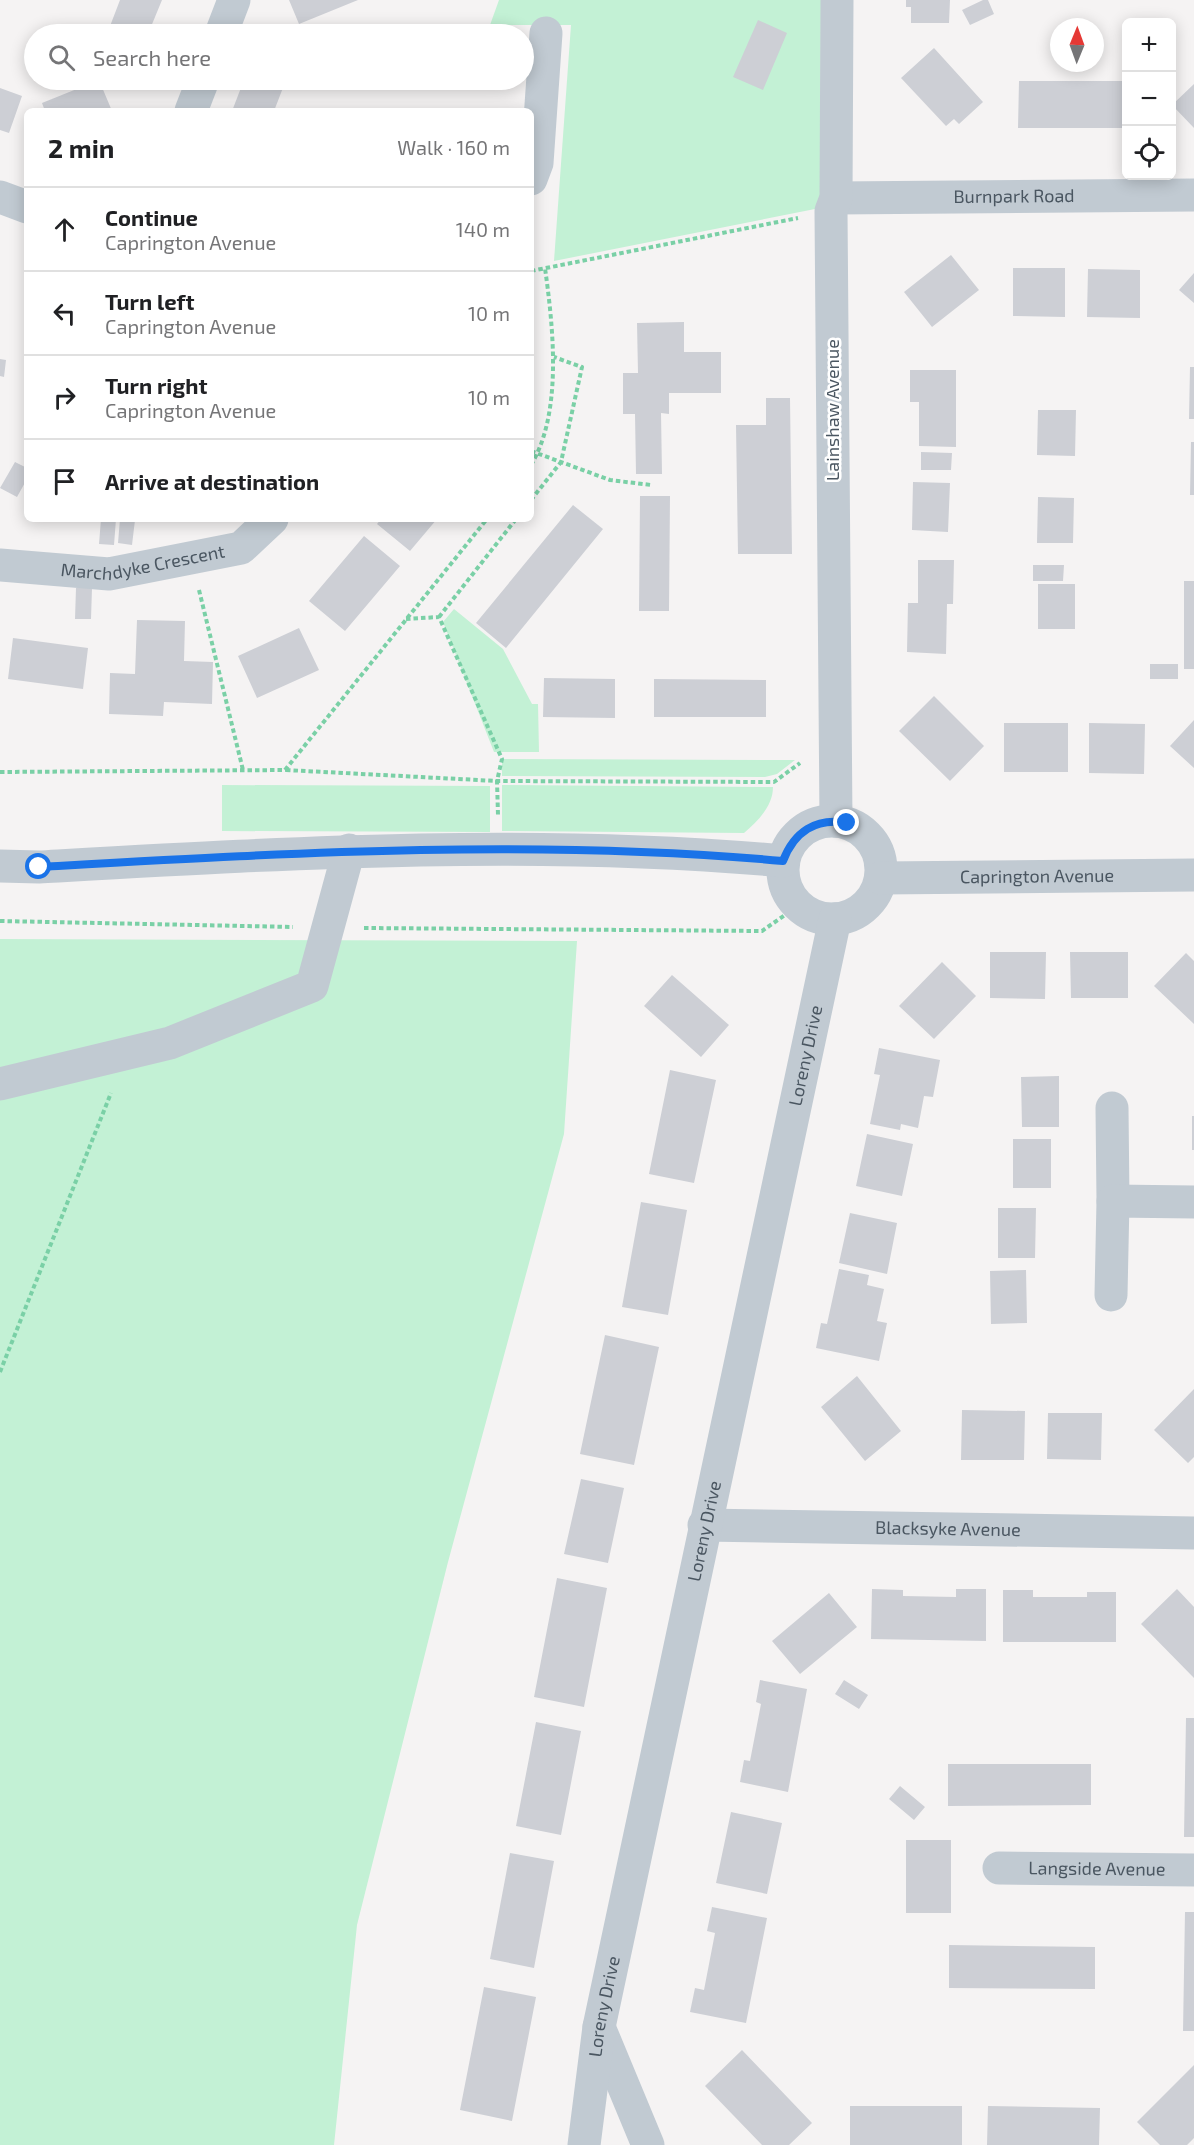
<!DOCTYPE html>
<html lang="en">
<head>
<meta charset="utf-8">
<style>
	body { margin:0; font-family:"Exo 2",sans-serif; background:#f2f2f2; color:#202124 }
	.controls { position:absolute; right:18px; top:18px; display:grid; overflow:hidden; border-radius:9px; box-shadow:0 3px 15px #0003 }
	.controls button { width:54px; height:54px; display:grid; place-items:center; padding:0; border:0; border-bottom:2px solid #e0e0e0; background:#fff; color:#202124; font:30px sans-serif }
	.compass { position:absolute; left:1050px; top:18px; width:54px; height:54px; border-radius:50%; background:#fff; box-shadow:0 3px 15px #0003; rotate:1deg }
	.stop { position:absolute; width:18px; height:18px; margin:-14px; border:4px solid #1a73e8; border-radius:50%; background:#fff }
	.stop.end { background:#1a73e8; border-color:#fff; box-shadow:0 2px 6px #0008 }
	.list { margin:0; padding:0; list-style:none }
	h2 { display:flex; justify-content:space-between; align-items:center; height:78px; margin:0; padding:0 24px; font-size:26px }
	h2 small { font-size:20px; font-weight:400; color:#757577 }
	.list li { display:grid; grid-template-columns:39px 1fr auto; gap:18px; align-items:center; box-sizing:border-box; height:84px; padding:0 24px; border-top:2px solid #e0e0e0 }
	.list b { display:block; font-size:22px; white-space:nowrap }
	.list p { margin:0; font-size:20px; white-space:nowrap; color:#757577 }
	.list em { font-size:20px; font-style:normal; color:#757577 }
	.icon { flex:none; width:33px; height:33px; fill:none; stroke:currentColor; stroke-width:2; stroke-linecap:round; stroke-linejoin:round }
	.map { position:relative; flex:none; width:1194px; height:2145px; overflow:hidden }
	.search { position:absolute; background:#fff; box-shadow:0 3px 15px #0003; left:24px; top:24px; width:510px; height:66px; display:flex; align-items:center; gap:15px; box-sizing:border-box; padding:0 21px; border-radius:33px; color:#757577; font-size:22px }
	.panel { position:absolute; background:#fff; box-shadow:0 3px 15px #0003; left:24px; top:108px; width:510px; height:414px; border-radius:9px }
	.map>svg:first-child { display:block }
	.green { fill:#c3f1d5 }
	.building { fill:#cdcfd5 }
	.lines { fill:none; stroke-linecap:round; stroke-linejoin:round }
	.path { stroke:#7ad0a6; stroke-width:4; stroke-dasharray:4.5 3; stroke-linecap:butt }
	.minor { stroke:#c1cad2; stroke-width:33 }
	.route { stroke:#1a73e8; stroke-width:8 }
	.labels { text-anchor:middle; stroke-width:5; stroke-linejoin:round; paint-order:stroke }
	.street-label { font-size:18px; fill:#4a5661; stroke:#fff }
</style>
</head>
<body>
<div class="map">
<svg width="1194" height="2145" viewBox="0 0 1194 2145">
	<rect width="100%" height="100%" fill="#f5f3f3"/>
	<path class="green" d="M499,0H821L820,208L554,261L571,25H490Z
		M454,609L503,649L532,704H538L539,752H494L443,622Z
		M502,759L795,760L777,774L765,777L502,776Z
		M222,785L490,786V832L222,831Z
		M502,785L773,787C773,806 758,821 744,833L502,831Z
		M0,939L577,941L564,1134L448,1562L357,1925L334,2145H0Z"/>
	<path class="building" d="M120,0H162L148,34H107Z
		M289,0H358L299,24Z
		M906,0H950L949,23H911V7H906Z
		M983,0H988L994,14L970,25L962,10Z
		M758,20L787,33L763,90L733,77Z
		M934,48L983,102L959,124L954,119L946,126L901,78Z
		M99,80L112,111H45L42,103Z
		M244,80H286L274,111H232Z
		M1019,81H1126V128H1018Z
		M1194,84V128L1172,105Z
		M0,88L22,96L9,133L0,130Z
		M951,255L979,290L932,327L904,292Z
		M1013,268H1065V317L1013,316Z
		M1088,269L1140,270V318L1087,317Z
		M1194,273V303L1179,290Z
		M684,322V352H721V393H669V414L661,413L662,474H636L635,414H623V373H638L637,323Z
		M0,359L6,360L4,377L0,376Z
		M1190,367H1194V419H1189Z
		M910,370H956V447L919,446V402H910Z
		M766,398H790L792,554H738L736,425H766Z
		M1038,410H1076L1075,456L1037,455Z
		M1191,442H1194V495H1190Z
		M921,452L952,453L951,470H921Z
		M15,462L27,468V479L17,497L0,488Z
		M913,482L950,483L948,532L912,530Z
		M640,496H670L669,611H639Z
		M1038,497L1074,498L1073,543H1037Z
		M573,505L603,529L506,648L476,623Z
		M101,519H116L114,545L99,544Z
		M120,519L135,520L132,545L118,543Z
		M381,519H437L410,551L377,524Z
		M364,536L400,566L345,631L309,601Z
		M918,560H954L953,604H947L946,654L907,652L908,603H918Z
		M1033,565H1064L1063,581H1033Z
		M1184,581H1194V669H1184Z
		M1038,584H1075V629H1038Z
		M76,588H92L91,619H75Z
		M137,620L185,621L184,661L213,662L212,704L164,702L163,716L109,714L110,673L135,674Z
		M299,628L319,670L257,698L238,656Z
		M13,638L88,648L83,689L8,679Z
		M1150,664H1178V679H1150Z
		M544,678L615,679V718L543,717Z
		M654,679L766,680V717H654Z
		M934,696L984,746L950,781L899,731Z
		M1194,720V768L1170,746Z
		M1004,723H1068V772H1004Z
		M1089,723L1145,724L1144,774L1089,773Z
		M990,952H1046L1045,999L990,998Z
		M1070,952H1128V998H1071Z
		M1186,953L1194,961V1024L1154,986Z
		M942,962L976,996L934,1039L899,1006Z
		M672,975L729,1025L701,1057L644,1006Z
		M879,1048L940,1060L933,1097L924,1096L918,1128L901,1124L900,1130L870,1124L880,1075L874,1074Z
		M670,1070L716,1080L694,1183L649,1174Z
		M1059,1076V1127H1022L1021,1077Z
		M1192,1116H1194V1150H1192Z
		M867,1134L913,1144L902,1196L856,1186Z
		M1013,1139H1051V1188H1013Z
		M641,1202L687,1210L668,1315L622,1307Z
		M998,1208H1036L1035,1258H998Z
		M850,1213L897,1223L887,1274L839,1263Z
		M839,1269L869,1275L867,1285L884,1289L877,1321L887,1323L879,1361L816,1348L821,1323L827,1324Z
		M1026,1270L1027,1323L991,1324L990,1271Z
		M605,1335L659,1347L634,1465L580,1454Z
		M857,1376L901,1431L865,1461L821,1407Z
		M1194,1389V1457L1188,1463L1154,1430Z
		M962,1410L1025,1411L1024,1460H961Z
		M1048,1413H1102L1101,1460L1047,1459Z
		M581,1479L624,1488L608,1563L564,1554Z
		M557,1578L607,1588L584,1707L534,1697Z
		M872,1589L903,1590V1596L956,1597V1589H986V1641L871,1639Z
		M1177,1589L1194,1607V1678L1141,1624Z
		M1003,1590H1033V1597H1087V1592H1116V1642H1003Z
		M829,1593L857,1627L800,1674L772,1641Z
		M760,1680L807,1689L788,1792L740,1782L744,1760L750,1761L761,1704L756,1702Z
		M844,1680L868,1695L859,1709L835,1694Z
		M1186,1718H1194V1837H1184Z
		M536,1722L581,1731L561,1835L516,1826Z
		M948,1764H1091V1805L948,1806Z
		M900,1786L925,1807L914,1820L889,1799Z
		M731,1812L782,1823L767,1894L716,1883Z
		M906,1840H951V1913H906Z
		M510,1853L554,1861L534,1968L490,1959Z
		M712,1907L767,1918L746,2023L690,2012L695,1988L704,1990L715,1933L707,1931Z
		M1185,1912H1194V2031H1183Z
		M949,1945L1095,1947V1989L949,1988Z
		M484,1987L536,1997L512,2121L460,2110Z
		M742,2050L812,2123L789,2145H762L705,2086Z
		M1194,2065V2138L1187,2145H1160L1137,2122Z
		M850,2106H962V2145H850Z
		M988,2106L1100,2108L1099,2145H987Z"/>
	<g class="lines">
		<path class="path" d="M531,271L798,218
			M531,451L610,480L651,485
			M531,465C563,412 553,326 545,268
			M531,500L561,462L582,367L554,357
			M199,590L243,770
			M439,617L516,519
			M406,619L439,617L502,759L497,781L498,815
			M286,770L497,781L774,782L800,763
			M0,772L285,770L487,519
			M0,921L293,927
			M364,928L762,931L798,906
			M0,1372L111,1093"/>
		<g class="minor">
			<path d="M221,34L234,0"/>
			<path d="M191,111L203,80"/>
			<path d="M531,179L537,163L546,33"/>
			<path d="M0,197L27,207"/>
			<path id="s1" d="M836,198L1194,195"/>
			<path id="s2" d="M0,565L109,574L241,548L272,519"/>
			<path d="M836,821L831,211L836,198L837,0"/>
			<circle cx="832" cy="870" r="49"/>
			<path d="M0,866L39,867C287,853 535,838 783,861"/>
			<path id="s3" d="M881,878L1194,875"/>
			<path d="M0,1084L170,1043L312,986L349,850"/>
			<path d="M1112,1108L1113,1201"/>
			<path d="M1111,1295L1113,1201L1194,1202"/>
			<path id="s4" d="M704,1525L1194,1533"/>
			<path id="s5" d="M999,1868L1194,1870"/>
			<path d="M599,2027L648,2145"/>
			<path id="s6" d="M584,2145L599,2027L835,919"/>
		</g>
	</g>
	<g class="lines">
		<path class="route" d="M39,867C287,853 535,838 783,861C794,832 816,817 847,823"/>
	</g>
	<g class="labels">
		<g class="street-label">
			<text dy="6" stroke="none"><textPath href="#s1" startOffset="178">Burnpark Road</textPath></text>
			<text transform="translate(833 410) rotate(-90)" y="6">Lainshaw Avenue</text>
			<text dy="6" stroke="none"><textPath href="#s2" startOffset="144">Marchdyke Crescent</textPath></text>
			<text dy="6" stroke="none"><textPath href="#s3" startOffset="156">Caprington Avenue</textPath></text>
			<text dy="6" stroke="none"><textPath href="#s6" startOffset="1112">Loreny Drive</textPath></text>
			<text dy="6" stroke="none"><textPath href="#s4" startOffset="244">Blacksyke Avenue</textPath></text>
			<text dy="6" stroke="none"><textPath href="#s6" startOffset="626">Loreny Drive</textPath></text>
			<text dy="6" stroke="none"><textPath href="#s5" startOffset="98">Langside Avenue</textPath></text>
			<text dy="6" stroke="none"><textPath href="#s6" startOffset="140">Loreny Drive</textPath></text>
		</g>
	</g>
</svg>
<div class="controls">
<button>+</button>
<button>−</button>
<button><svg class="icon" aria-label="locate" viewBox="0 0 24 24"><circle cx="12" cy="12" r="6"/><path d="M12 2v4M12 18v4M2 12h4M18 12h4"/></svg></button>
</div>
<svg class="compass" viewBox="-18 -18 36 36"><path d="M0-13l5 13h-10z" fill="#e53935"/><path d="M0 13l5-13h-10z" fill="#757577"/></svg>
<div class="stop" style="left:39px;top:867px"></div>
<div class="stop end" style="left:847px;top:823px"></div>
<div class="search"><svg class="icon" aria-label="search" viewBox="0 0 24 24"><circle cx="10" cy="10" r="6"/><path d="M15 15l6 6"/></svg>Search here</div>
<section class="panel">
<h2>2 min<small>Walk · 160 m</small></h2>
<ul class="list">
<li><svg class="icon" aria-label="ahead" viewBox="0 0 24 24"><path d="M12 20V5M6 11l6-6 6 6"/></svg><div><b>Continue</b><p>Caprington Avenue</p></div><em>140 m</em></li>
<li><svg class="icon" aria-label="left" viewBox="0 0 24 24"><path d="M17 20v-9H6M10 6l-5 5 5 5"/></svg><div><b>Turn left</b><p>Caprington Avenue</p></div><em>10 m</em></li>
<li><svg class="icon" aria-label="right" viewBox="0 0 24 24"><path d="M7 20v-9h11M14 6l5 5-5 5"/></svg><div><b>Turn right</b><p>Caprington Avenue</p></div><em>10 m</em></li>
<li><svg class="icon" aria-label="arrive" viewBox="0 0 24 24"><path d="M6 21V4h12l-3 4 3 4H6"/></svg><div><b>Arrive at destination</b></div></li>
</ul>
</section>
</div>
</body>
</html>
